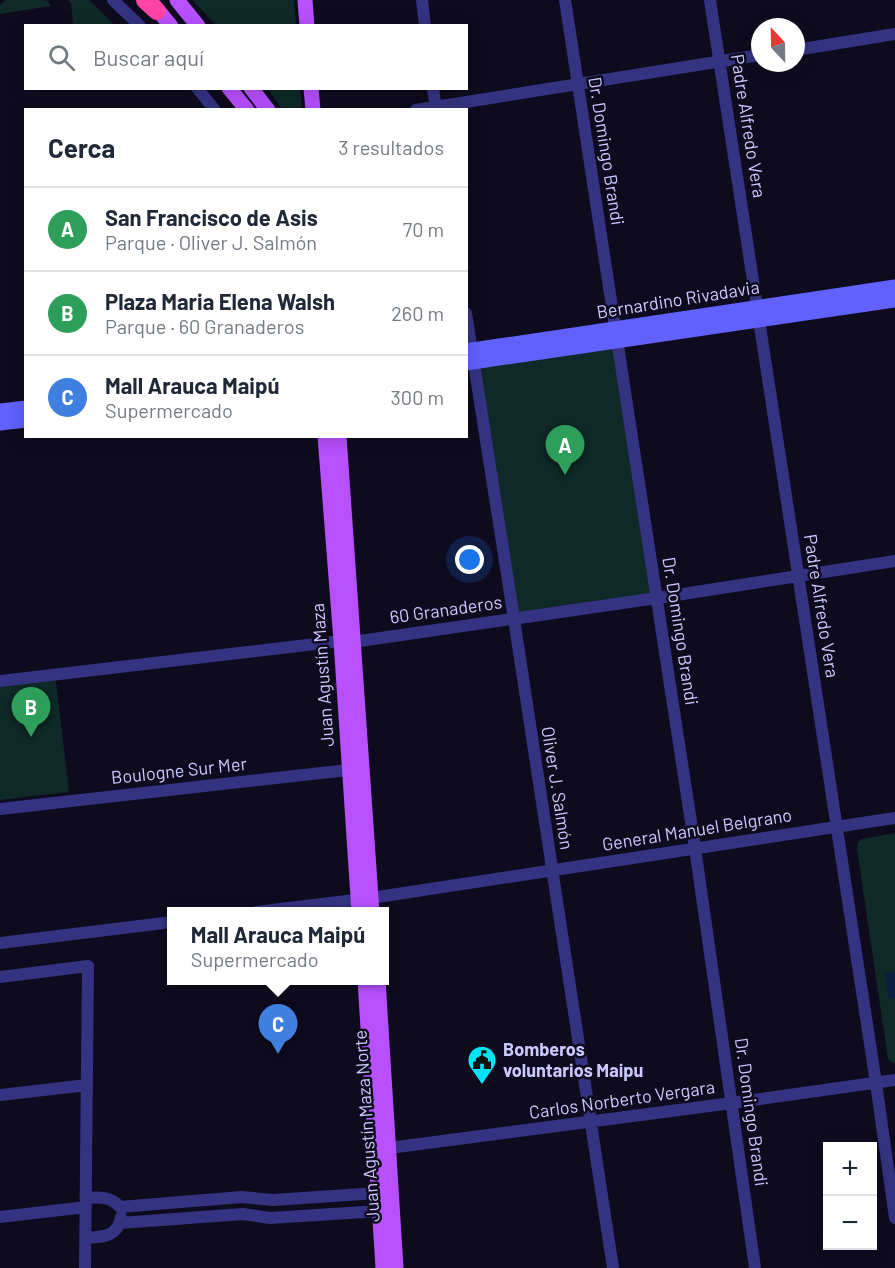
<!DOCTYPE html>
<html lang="es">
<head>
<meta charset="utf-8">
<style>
	body { margin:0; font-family:Barlow,sans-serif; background:#f2f2f3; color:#1f2937 }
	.controls { position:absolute; right:18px; bottom:18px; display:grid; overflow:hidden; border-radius:0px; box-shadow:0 3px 15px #0003 }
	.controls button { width:54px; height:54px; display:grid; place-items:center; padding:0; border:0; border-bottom:2px solid #e0e1e3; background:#fff; color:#1f2937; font:30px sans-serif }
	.compass { position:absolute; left:751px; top:18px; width:54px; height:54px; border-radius:50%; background:#fff; box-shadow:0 3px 15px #0003; rotate:338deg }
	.you { position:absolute; left:470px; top:560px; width:21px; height:21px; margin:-15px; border:4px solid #fff; border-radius:50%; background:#1a73e8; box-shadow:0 0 0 9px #1a73e833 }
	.badge { display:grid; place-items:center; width:39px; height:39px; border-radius:50%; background:#b45309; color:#fff; font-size:20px; font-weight:700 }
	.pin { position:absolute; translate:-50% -50px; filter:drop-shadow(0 2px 3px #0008) }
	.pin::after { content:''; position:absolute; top:32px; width:21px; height:18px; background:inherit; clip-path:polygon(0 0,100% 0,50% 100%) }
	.popup { position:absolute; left:167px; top:907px; width:222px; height:78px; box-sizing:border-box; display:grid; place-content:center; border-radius:0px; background:#fff; filter:drop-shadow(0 2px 4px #0005); font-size:20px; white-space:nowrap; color:#747a83 }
	.popup b { font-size:22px; color:#1f2937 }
	.popup::after { content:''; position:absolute; left:50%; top:100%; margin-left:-12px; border:12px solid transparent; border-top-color:#fff }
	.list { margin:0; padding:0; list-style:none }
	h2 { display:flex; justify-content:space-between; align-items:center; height:78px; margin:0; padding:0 24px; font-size:26px }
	h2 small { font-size:20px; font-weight:400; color:#747a83 }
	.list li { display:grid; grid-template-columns:39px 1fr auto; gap:18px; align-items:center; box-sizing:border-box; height:84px; padding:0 24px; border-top:2px solid #e0e1e3 }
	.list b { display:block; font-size:22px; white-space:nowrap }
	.list p { margin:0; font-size:20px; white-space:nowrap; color:#747a83 }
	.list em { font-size:20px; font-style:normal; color:#747a83 }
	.icon { flex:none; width:33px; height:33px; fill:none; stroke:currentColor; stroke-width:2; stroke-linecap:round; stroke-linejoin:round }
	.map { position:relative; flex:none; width:895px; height:1268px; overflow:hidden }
	.search { position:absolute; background:#fff; box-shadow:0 3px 15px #0003; left:24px; top:24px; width:444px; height:66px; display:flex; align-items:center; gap:15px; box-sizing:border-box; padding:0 21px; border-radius:0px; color:#747a83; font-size:22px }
	.panel { position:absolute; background:#fff; box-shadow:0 3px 15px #0003; left:24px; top:108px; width:444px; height:330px; border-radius:0px }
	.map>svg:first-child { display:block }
	.green { fill:#0e2927 }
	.water { fill:#081f41 }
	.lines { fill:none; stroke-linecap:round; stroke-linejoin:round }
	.street { stroke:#343381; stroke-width:12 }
	.secondary { stroke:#6061ff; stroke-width:15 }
	.primary { stroke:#b850ff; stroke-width:15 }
	.highway { stroke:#ff44a3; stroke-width:18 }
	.labels { text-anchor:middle; stroke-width:5; stroke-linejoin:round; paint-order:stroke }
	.street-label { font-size:18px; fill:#cdc9ff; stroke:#0e0b1f }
	.poi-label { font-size:18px; font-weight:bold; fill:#cdc9ff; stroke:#0e0b1f; text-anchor:start }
</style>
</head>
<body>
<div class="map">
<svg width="895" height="1268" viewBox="0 0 895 1268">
	<rect width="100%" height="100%" fill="#0e0b1f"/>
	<path class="green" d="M5,0H47L51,6L0,14V5Z
		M67,0H89L115,25H73L71,3Z
		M192,0H294L296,25H216Z
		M268,89H300L302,109H282Z
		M617,341L657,598L514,619L474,362Z
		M55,674L69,792L0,800V681Z
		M895,833V1063H893L888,1059L857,849L858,842L862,839Z"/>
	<path class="water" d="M895,972V998L889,999L885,973Z"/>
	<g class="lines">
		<path class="street" d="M113,0L140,26
			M422,0L425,26
			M565,0L695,848L755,1268
			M710,0L876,1083L895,1218
			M796,50L895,34
			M197,88L215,110
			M433,88L436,110
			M416,110L760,55
			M466,313L514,619L613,1268
			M0,681L341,641L353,642L657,598L895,561
			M0,809L357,769
			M256,912L371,898L895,818
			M0,943L172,922
			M0,977L88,966L85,1268
			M0,1095L87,1085
			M389,1148L732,1103L895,1080
			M86,1198C100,1197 110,1196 120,1207L242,1197L273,1200L378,1193
			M0,1217L86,1207
			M120,1223L243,1214L270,1218L379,1211
			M86,1238C103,1237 118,1237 121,1217"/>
		<path class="secondary" d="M466,351L895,287
			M466,363L895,300
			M0,411L26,408
			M0,423L26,420"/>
		<path class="primary" d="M177,0L198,26
			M305,0L307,26
			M151,2L171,26
			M229,88L247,110
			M251,88L268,110
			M311,88L313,110
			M325,436L341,641L359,912
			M339,436L372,912
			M365,980L383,1268
			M378,980L396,1268"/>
		<path class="highway" d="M145,0L157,11"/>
	</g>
	<defs>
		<g id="civic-pin" transform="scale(1.5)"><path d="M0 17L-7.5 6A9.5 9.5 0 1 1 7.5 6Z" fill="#00e3f4" stroke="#0e0b1f"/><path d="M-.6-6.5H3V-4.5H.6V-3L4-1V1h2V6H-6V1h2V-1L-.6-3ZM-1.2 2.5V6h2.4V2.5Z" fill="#111"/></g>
	</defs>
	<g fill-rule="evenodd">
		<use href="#civic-pin" x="482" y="1060"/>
	</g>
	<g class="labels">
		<g class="street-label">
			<text transform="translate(748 126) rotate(81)" y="6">Padre Alfredo Vera</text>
			<text transform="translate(606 151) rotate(81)" y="6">Dr. Domingo Brandi</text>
			<text transform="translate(678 300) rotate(-9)" y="6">Bernardino Rivadavia</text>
			<text transform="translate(821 606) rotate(81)" y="6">Padre Alfredo Vera</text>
			<text transform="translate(446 610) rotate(-8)" y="6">60 Granaderos</text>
			<text transform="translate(680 631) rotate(81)" y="6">Dr. Domingo Brandi</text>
			<text transform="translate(323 675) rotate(-94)" y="6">Juan Agustín Maza</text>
			<text transform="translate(179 771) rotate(-6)" y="6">Boulogne Sur Mer</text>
			<text transform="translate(557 788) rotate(81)" y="6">Oliver J. Salmón</text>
			<text transform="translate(697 830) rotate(-9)" y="6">General Manuel Belgrano</text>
			<text transform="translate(622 1100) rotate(-8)" y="6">Carlos Norberto Vergara</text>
			<text transform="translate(751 1112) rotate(82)" y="6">Dr. Domingo Brandi</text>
			<text transform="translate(367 1126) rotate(-94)" y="6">Juan Agustín Maza Norte</text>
		</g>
		<g class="poi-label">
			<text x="503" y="1056">Bomberos<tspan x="503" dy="21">voluntarios Maipu</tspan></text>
		</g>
	</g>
</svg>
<div class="controls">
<button>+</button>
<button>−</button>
</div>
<svg class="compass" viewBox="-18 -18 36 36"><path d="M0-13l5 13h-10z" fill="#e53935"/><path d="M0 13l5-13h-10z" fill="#747a83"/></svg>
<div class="you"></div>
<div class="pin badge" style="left:565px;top:475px;background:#2e9e5b">A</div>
<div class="pin badge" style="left:31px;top:737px;background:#2e9e5b">B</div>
<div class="pin badge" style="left:278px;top:1054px;background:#3f7fe0">C</div>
<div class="popup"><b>Mall Arauca Maipú</b>Supermercado</div>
<div class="search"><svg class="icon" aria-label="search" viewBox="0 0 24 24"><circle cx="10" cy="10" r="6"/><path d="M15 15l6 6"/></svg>Buscar aquí</div>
<section class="panel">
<h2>Cerca<small>3 resultados</small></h2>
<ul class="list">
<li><span class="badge" style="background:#2e9e5b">A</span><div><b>San Francisco de Asis</b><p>Parque · Oliver J. Salmón</p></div><em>70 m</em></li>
<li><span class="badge" style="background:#2e9e5b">B</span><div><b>Plaza Maria Elena Walsh</b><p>Parque · 60 Granaderos</p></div><em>260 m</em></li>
<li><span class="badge" style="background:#3f7fe0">C</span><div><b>Mall Arauca Maipú</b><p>Supermercado</p></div><em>300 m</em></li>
</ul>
</section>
</div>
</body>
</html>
